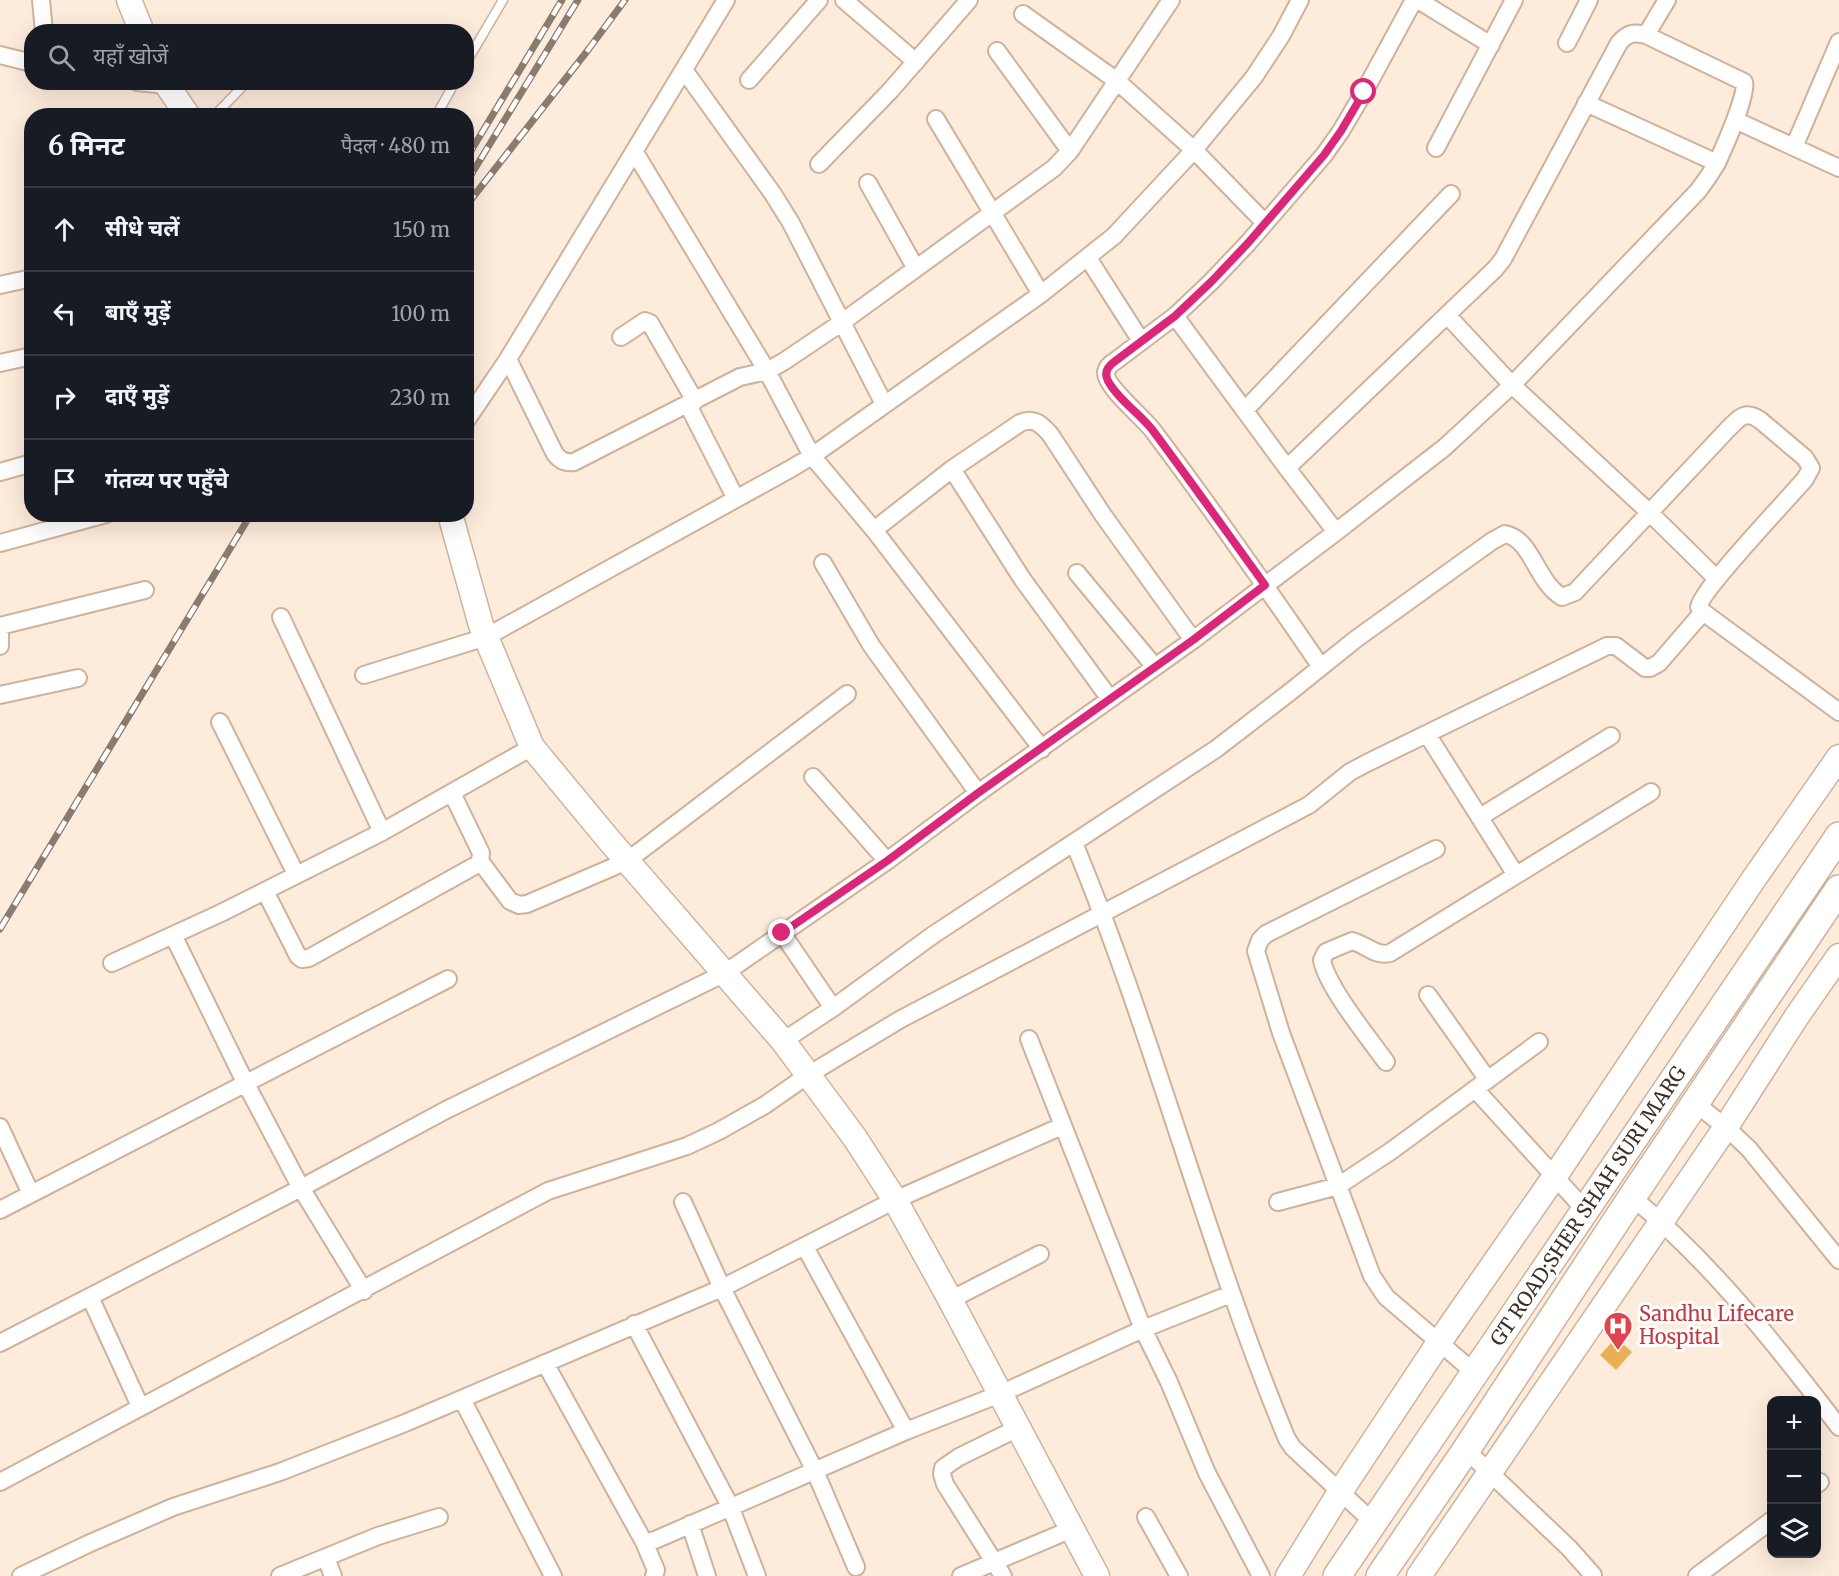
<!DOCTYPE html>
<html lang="hi">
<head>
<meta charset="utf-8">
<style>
	body { margin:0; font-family:Merriweather,"Noto Sans Devanagari",serif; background:#242831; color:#f1f3f6 }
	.controls { position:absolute; right:18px; bottom:18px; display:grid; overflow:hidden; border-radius:12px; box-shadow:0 6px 24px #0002 }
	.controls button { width:54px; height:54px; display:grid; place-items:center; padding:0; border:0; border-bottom:2px solid #363941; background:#171b24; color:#f1f3f6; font:30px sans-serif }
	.stop { position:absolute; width:18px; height:18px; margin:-14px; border:4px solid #db2777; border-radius:50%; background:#fff }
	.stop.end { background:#db2777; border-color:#fff; box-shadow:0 2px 6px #0008 }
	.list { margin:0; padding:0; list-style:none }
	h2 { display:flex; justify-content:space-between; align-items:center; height:78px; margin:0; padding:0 24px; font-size:26px }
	h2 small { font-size:20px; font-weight:400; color:#9ea1a6 }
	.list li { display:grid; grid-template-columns:39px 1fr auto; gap:18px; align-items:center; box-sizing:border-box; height:84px; padding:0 24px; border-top:2px solid #363941 }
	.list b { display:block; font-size:22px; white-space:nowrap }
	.list em { font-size:20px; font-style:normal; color:#9ea1a6 }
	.icon { flex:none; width:33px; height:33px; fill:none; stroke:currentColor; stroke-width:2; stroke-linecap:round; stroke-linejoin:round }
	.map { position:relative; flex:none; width:1839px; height:1576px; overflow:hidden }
	.search { position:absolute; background:#171b24; box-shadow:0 6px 24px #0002; left:24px; top:24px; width:450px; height:66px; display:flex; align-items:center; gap:15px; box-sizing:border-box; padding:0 21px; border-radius:24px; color:#9ea1a6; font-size:22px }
	.panel { position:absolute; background:#171b24; box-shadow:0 6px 24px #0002; left:24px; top:108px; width:450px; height:414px; border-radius:24px }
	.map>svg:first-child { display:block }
	.building { fill:#e9af57 }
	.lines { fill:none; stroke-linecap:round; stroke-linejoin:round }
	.lane-casing { stroke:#cfb299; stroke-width:11 }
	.street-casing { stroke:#cfb299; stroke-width:20 }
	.secondary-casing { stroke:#cfb299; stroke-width:27 }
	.primary-casing { stroke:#cfb299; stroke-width:30 }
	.lane { stroke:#fff; stroke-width:8 }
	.street { stroke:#fff; stroke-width:16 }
	.secondary { stroke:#fff; stroke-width:24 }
	.primary { stroke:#fff; stroke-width:27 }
	.rail-casing { stroke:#8a7b6f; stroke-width:7 }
	.rail { stroke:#fff; stroke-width:4.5; stroke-dasharray:14; stroke-linecap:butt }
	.route { stroke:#db2777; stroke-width:8 }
	.labels { text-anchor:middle; stroke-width:6; stroke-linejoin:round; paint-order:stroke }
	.street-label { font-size:20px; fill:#3c3026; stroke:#fff }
	.health-label { font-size:20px; fill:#be3a42; stroke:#fff; text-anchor:start }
</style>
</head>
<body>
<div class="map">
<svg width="1839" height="1576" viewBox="0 0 1839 1576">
	<rect width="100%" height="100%" fill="#fdebdc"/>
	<path class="building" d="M1616,1338L1632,1352L1616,1370L1600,1355Z"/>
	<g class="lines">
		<g class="lane-casing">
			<path id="lane" d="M466,63L503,0
				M214,116L247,82
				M436,116L455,82"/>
		</g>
		<g class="street-casing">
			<path id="street" d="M41,0L44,32
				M844,0L916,62
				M1418,0L1491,45
				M1023,14L1117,81L1194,150L1265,223
				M1646,35L1667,0
				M1567,43L1589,0
				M997,51L1070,151
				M0,55L32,63
				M684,70L773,194L791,223L884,404
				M749,80L819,0
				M137,82L167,85
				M1586,103L1717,163
				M936,119L1041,294
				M1735,120L1839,168
				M1794,147L1839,42
				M1436,148L1514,0
				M634,151L767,371L812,456L874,530L1042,749
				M819,164L890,91L969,0
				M868,183L915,267
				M1088,258L1141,341
				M0,285L32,278
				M1447,315L1512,385L1650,513L1717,579
				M1175,316L1287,468L1336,532
				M621,337L645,321L650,323L695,401
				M508,359L555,454C561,461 565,463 574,462L740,377L767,371L783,362L841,323L1054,168L1070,151L1171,0
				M0,363L32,356
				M688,405L736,499
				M1245,410L1451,194
				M466,421L508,359L726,0
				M952,469L1023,580L1110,699
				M0,472L32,463
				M874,530L952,469L1020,423C1034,417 1041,424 1050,434L1103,515L1193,640
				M0,543L106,514
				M823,563L871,645L978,793
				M1077,573L1155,667
				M281,617L382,832
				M0,626L145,590
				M0,628V646
				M1321,667C1267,588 1212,509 1154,432C1145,419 1104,386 1106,372C1107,368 1110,364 1114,362L1175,316L1211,282L1248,243L1324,155L1341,131L1364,92L1414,0
				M364,675L486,637L792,468L812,456L1041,294L1114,236L1194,150L1254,77L1281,36L1300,0
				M0,695L78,678
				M220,722L296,874
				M1427,734L1516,875
				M813,777L887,861
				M1480,817L1611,736
				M1074,843C1155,1038 1206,1244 1287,1439L1293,1448L1373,1522
				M1436,849L1266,934L1260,940L1256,951L1281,1033L1372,1276L1386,1297L1475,1373
				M480,861L510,901L519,905L527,904L627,861L847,694
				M265,891L298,956L302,959L309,958L478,864L480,861L481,853L452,793
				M782,933L833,1008
				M173,935L246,1084L301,1188L364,1291
				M112,963L221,913L382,832L532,747
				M1428,995L1488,1080
				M1029,1039L1143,1329L1169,1382L1207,1473L1261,1576
				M783,1041L833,1008L933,935L1216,749L1290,692L1356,639L1492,541L1505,534C1532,539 1537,583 1562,597L1575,592L1728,429C1740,417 1745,410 1760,420L1805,458L1811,468L1805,479C1789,498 1700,591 1699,607L1703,612L1839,712
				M1386,1062C1369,1038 1327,987 1322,960L1326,952L1352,941C1365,944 1376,957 1390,953L1651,792
				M1475,1089L1585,1210
				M1695,1103L1729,1130L1749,1149L1839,1260
				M0,1127L31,1194
				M1632,1197C1712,1263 1776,1345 1839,1427
				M683,1202L722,1288L815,1471L856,1567
				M1278,1202L1338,1186L1391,1151L1539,1042
				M0,1210L448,979
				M805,1247L906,1431
				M90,1297L140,1406
				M950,1300L1040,1254
				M634,1324L730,1506L757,1576
				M0,1343L301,1188L446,1110L725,973L887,861L978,793L1193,640L1336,532L1445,447L1512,385L1698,191C1705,182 1711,173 1717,163C1723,150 1748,94 1744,82L1646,35C1633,32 1628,33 1619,43L1503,259L1495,269L1287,468
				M545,1363L644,1542L656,1570L654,1576
				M462,1399L553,1576
				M1466,1450L1569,1548L1593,1575
				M0,1482L548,1191L687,1146L719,1131L765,1105L808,1075L901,1019L1309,805L1350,772L1367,763L1607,646H1616L1645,668H1650L1659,663L1703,612
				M1816,1485L1820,1482
				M1146,1517L1179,1576
				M690,1524L707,1576
				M644,1542L655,1540L906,1431L1000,1394L1143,1329L1231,1294
				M326,1558L333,1576
				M21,1576L88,1544L173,1507L280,1472L405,1423L722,1288L895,1200L1062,1126
				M280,1576L378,1536L439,1517
				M961,1576L1072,1529
				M1003,1576L945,1484L942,1474L943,1468L959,1457L1018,1428
				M1697,1576L1772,1520"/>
		</g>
		<g class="secondary-casing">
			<path id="secondary" d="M129,0L142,32
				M165,82L188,116
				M450,514L481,625L532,747L609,840L783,1041L855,1138L895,1200L945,1290L1097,1576
				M1288,1576L1340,1492L1440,1341L1555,1176L1753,880L1839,757
				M1419,1576L1726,1127L1797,1016L1839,956"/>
		</g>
		<g class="primary-casing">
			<path id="primary" d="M1337,1576L1839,836
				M1380,1576L1466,1450L1632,1197L1839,889"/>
		</g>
		<use href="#lane" class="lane"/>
		<use href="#street" class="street"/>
		<use href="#secondary" class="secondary"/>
		<use href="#primary" class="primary"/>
		<g class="rail-casing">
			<path id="rail" d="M466,159L562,0
				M466,183L578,0
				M466,206L588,50L625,0
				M0,929L251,514"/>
		</g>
		<use href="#rail" class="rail"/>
	</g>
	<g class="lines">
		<path class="route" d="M782,933L887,861L978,793L1193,640L1265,585C1228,534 1192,483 1154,432C1141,414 1119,401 1108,381C1104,373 1107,367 1114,362L1175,316L1211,282L1248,243L1324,155L1341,131L1364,92"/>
	</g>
	<defs>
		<g id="hospital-pin" transform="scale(1.5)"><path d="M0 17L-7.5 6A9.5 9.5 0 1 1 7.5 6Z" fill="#e0444e" stroke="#fff"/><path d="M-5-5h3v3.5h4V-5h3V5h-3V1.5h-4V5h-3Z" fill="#fff"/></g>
	</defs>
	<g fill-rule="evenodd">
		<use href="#hospital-pin" x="1618" y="1326"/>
	</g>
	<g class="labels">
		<g class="street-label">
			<text transform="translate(1588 1206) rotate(-56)" y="7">GT ROAD;SHER SHAH SURI MARG</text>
		</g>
		<g class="health-label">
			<text x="1639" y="1321">Sandhu Lifecare<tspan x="1639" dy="23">Hospital</tspan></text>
		</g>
	</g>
</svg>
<div class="controls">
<button>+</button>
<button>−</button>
<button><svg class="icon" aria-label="layers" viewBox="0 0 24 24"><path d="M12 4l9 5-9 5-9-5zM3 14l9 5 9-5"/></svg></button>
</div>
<div class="stop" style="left:1364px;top:92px"></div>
<div class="stop end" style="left:782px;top:933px"></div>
<div class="search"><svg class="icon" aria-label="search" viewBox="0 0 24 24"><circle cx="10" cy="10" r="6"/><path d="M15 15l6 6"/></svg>यहाँ खोजें</div>
<section class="panel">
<h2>6 मिनट<small>पैदल · 480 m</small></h2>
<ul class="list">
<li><svg class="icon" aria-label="ahead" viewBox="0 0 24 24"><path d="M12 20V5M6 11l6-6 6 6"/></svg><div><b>सीधे चलें</b></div><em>150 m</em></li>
<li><svg class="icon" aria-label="left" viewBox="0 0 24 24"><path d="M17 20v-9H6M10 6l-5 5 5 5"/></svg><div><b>बाएँ मुड़ें</b></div><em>100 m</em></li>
<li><svg class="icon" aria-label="right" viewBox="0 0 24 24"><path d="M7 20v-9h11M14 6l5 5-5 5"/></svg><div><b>दाएँ मुड़ें</b></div><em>230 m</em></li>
<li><svg class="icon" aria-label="arrive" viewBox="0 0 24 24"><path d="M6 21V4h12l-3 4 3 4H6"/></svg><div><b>गंतव्य पर पहुँचे</b></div></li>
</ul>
</section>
</div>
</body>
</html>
